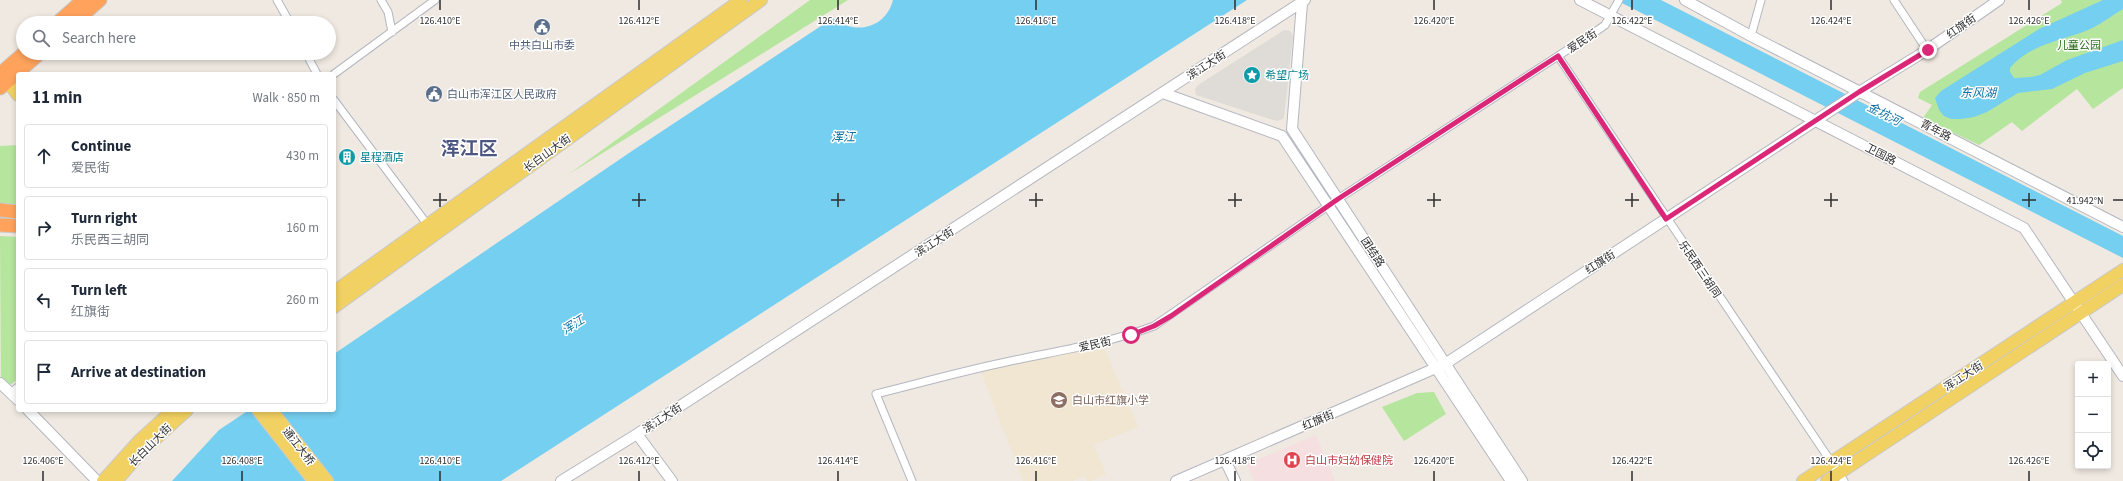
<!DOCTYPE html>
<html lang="en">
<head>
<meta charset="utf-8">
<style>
	body { margin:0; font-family:"Source Sans 3","Noto Sans SC",sans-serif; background:#f2f2f3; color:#1f2937 }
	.controls { position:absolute; right:12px; bottom:12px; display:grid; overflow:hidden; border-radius:4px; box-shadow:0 2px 6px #0003 }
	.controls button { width:36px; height:36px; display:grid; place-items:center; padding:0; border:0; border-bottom:1px solid #e0e1e3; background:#fff; color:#1f2937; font:20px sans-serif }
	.stop { position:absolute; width:12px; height:12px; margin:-9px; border:3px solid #db2777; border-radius:50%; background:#fff }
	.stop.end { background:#db2777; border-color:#fff; box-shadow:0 1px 4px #0008 }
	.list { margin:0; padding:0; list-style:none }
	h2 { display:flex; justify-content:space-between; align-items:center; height:52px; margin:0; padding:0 16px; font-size:17px }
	h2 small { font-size:13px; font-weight:400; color:#747a83 }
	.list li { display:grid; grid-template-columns:26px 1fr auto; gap:12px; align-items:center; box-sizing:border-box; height:64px; margin:0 8px 8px; padding:0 8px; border:1px solid #e0e1e3; border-radius:4px }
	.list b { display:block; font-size:15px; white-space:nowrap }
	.list p { margin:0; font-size:13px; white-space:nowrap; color:#747a83 }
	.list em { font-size:13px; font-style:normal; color:#747a83 }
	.icon { flex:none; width:22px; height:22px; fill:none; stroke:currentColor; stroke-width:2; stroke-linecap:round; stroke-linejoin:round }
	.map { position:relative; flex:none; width:2123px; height:481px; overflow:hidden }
	.search { position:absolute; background:#fff; box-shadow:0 2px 6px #0003; left:16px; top:16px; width:320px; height:44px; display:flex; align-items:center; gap:10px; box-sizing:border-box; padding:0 14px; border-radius:22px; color:#747a83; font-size:15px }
	.panel { position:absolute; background:#fff; box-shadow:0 2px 6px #0003; left:16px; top:72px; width:320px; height:340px; border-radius:4px }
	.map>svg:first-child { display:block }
	.education { fill:#f0e6d1 }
	.medical { fill:#f5dfe0 }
	.green { fill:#b6e59e }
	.plaza { fill:#dfdcd8 }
	.water { fill:#75cff0 }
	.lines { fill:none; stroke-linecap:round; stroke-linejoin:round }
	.street-casing { stroke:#b4b7c1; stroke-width:9 }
	.secondary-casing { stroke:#b4b7c1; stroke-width:12 }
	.primary-casing { stroke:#c9c9c9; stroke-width:14 }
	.highway-casing { stroke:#c9c9c9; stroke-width:15 }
	.street { stroke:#fff; stroke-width:7 }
	.secondary { stroke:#fff; stroke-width:10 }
	.primary { stroke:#f2d163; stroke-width:12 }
	.highway { stroke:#ffa35c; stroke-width:13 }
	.route { stroke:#db2777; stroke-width:5 }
	.ticks { fill:none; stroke:#2e2e2e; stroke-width:1.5 }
	.labels { text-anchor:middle; stroke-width:3; stroke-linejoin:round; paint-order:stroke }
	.street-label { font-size:11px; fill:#2e2e2e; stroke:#fff }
	.service-label { font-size:11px; fill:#4e5e75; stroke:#fff }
	.park-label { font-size:11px; fill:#2c6e1b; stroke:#fff }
	.culture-label { font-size:11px; fill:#0d838f; stroke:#fff; text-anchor:start }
	.education-label { font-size:11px; fill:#785e54; stroke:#fff; text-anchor:start }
	.health-label { font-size:11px; fill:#be3a42; stroke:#fff; text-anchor:start }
	.water-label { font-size:12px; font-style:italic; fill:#0d6fa3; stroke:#fff }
	.town-label { font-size:19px; font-weight:bold; fill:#4d5680; stroke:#fff }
	.ticks-label { font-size:10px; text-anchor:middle; fill:#2e2e2e; stroke:#fff; stroke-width:3; stroke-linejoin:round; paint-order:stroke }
</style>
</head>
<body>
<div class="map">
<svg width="2123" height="481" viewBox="0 0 2123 481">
	<rect width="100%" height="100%" fill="#efe9e1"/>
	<path class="education" d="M1102,343L1138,427L1094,445L1106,474L1091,481H1087L1085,476L1072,481H1023L981,372Z"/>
	<path class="medical" d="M1316,435L1335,481H1254L1247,464Z"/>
	<path class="green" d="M810,0H848L569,174Z
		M2061,0H2123V88L2093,109L2077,89L2022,131L2012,122L1979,145L1923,118L1932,105L1918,98L1920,92L2062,3Z
		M18,145V205L0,204V146Z
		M0,236L18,237V379L1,392Z
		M1434,392L1446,414L1404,441L1382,407L1417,393Z"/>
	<path class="plaza" d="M1284,30L1290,31L1293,36L1284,118L1278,121L1273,120L1196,95L1195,89L1198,85Z"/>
	<path class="water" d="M893,0H1247L501,481H172L219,430L249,410H334V354L629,153L833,18C855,36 886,28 893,0Z
		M1616,0H1661L2123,236V258Z
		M2103,0H2123V9C2111,16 2100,25 2088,30C2061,41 2030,44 2010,68V72L2014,78L2031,77L2040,75L2067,60L2123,40V61L2085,73L2052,89L2018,93L1987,112L1974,117L1961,119H1951L1944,116L1939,110L1935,98L1941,91L2039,29Z"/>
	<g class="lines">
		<g class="street-casing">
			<path id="street" d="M277,0L290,23
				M381,0L388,12L392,32
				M1894,0L1927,50
				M1751,36L1761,0
				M306,53L317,74
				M1558,56L1844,481
				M334,74L435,0
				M334,100L430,228
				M11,393L18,387
				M912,481L876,394C920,383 963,371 1006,362C1056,351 1106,344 1154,326L1338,199L1598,30L1605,25L1619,0"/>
		</g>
		<g class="secondary-casing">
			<path id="secondary" d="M1580,0L2024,228L2123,376
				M1685,0L1751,36L2123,227
				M1302,3L1292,129L1522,481
				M1163,93L1282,136L1511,481
				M0,383L18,400
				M28,410L97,481
				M637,434L672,481
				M1225,460L1235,481
				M561,481L637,434L1305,0
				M1176,481L1445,364L1859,92L1927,50L1999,0"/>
		</g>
		<g class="primary-casing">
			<path id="primary" d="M2,74L18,95
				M334,292L741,0
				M334,307L761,0
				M258,410L314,481
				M271,410L327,481
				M103,481L139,441L173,410
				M116,481L144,449L187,410
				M1803,481L2123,270
				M1827,481L2123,285"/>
		</g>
		<g class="highway-casing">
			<path id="highway" d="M57,23L83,0
				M74,23L100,0
				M0,74L24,53
				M0,88L40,53
				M0,210L18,212
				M0,225L18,226"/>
		</g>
		<use href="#street" class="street"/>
		<use href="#secondary" class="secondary"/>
		<use href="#primary" class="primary"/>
		<use href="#highway" class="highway"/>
	</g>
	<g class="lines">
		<path class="route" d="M1131,335L1154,326L1171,316L1338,199L1558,56L1666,219L1859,92L1928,50"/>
	</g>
	<path class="ticks" d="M440,0V10M639,0V10M838,0V10M1036,0V10M1235,0V10M1434,0V10M1632,0V10M1831,0V10M2029,0V10M440,193V207M639,193V207M838,193V207M1036,193V207M1235,193V207M1434,193V207M1632,193V207M1831,193V207M2029,193V207M433,200H447M632,200H646M831,200H845M1029,200H1043M1228,200H1242M1427,200H1441M1625,200H1639M1824,200H1838M2022,200H2036M2113,200H2123M43,471V481M242,471V481M440,471V481M639,471V481M838,471V481M1036,471V481M1235,471V481M1434,471V481M1632,471V481M1831,471V481M2029,471V481"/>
	<defs>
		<g id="civic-disc" transform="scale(0.9)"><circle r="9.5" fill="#5c6f8a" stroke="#fff"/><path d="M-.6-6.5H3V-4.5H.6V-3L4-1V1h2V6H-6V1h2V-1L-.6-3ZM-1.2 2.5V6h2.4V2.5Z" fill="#fff"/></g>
		<g id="sight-disc" transform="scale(0.9)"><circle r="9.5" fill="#0f9aa8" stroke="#fff"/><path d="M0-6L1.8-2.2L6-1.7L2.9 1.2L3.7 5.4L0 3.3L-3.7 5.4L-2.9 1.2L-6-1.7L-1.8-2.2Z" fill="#fff"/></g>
		<g id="building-disc" transform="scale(0.9)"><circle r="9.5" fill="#0f9aa8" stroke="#fff"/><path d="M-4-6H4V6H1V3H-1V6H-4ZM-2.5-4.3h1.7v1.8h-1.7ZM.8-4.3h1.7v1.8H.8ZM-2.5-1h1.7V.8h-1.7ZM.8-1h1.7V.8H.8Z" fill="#fff"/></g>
		<g id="school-disc" transform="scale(0.9)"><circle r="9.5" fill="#8d6e63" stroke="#fff"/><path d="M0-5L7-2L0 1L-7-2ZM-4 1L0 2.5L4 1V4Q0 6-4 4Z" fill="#fff"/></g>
		<g id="hospital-disc" transform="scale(0.9)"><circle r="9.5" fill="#e0444e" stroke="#fff"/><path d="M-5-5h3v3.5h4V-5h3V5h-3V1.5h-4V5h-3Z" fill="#fff"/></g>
	</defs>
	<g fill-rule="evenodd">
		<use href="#civic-disc" x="542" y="27"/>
		<use href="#sight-disc" x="1252" y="75"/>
		<use href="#civic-disc" x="434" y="94"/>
		<use href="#building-disc" x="347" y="157"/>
		<use href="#school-disc" x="1059" y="400"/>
		<use href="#hospital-disc" x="1292" y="460"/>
	</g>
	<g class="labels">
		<g class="street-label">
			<text transform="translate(1961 26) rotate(-35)" y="4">红旗街</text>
			<text transform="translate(1582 41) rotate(-33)" y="4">爱民街</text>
			<text transform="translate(1206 65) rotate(-33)" y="4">滨江大街</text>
			<text transform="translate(1936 130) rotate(27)" y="4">青年路</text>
			<text transform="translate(547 153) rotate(-36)" y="4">长白山大街</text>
			<text transform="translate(1881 154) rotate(27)" y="4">卫国路</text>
			<text transform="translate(934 242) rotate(-33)" y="4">滨江大街</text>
			<text transform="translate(1373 252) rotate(57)" y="4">团结路</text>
			<text transform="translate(1600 262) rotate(-33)" y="4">红旗街</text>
			<text transform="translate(1700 269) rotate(56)" y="4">乐民西三胡同</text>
			<text transform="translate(1095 344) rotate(-13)" y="4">爱民街</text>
			<text transform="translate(1963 376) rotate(-33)" y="4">浑江大街</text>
			<text transform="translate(662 418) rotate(-33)" y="4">滨江大街</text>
			<text transform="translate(1318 420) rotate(-23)" y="4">红旗街</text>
			<text transform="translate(150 445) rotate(-45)" y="4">长白山大街</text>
			<text transform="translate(299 446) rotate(52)" y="4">通江大桥</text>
		</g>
		<g class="service-label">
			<text x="542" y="49">中共白山市委</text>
			<text x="447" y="98" text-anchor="start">白山市浑江区人民政府</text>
		</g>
		<g class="park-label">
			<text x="2079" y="49">儿童公园</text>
		</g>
		<g class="culture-label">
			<text x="1265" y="79">希望广场</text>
			<text x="360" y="161">星程酒店</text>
		</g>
		<g class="education-label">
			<text x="1072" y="404">白山市红旗小学</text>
		</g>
		<g class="health-label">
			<text x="1305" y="464">白山市妇幼保健院</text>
		</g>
		<g class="water-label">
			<text x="1978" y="97">东风湖</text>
			<text transform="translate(1884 114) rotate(27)" y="4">金坑河</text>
			<text x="843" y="141">浑江</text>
			<text transform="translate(573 325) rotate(-32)" y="4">浑江</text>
		</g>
		<g class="town-label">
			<text x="469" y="155">浑江区</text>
		</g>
	</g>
	<g class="ticks-label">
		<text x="440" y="24">126.410°E</text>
		<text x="639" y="24">126.412°E</text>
		<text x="838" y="24">126.414°E</text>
		<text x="1036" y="24">126.416°E</text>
		<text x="1235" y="24">126.418°E</text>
		<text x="1434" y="24">126.420°E</text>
		<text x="1632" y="24">126.422°E</text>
		<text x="1831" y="24">126.424°E</text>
		<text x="2029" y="24">126.426°E</text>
		<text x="2085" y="204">41.942°N</text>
		<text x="43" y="464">126.406°E</text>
		<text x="242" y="464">126.408°E</text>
		<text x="440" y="464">126.410°E</text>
		<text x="639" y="464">126.412°E</text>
		<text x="838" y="464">126.414°E</text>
		<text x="1036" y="464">126.416°E</text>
		<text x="1235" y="464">126.418°E</text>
		<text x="1434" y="464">126.420°E</text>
		<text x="1632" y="464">126.422°E</text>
		<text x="1831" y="464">126.424°E</text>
		<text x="2029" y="464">126.426°E</text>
	</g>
</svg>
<div class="controls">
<button>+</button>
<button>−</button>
<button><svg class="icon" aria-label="locate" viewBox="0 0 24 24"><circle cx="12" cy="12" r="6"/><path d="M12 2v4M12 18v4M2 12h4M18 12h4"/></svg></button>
</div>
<div class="stop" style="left:1131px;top:335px"></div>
<div class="stop end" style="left:1928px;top:50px"></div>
<div class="search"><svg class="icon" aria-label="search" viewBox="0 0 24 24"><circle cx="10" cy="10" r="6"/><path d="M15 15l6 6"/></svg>Search here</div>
<section class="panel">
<h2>11 min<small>Walk · 850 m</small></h2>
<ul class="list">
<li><svg class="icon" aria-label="ahead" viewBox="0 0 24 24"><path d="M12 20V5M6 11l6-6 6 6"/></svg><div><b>Continue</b><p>爱民街</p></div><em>430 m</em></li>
<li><svg class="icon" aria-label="right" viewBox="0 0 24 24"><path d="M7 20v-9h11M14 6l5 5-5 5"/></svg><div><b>Turn right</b><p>乐民西三胡同</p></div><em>160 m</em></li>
<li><svg class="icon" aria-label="left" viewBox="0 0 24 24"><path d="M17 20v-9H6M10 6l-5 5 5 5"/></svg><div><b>Turn left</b><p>红旗街</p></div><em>260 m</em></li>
<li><svg class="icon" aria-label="arrive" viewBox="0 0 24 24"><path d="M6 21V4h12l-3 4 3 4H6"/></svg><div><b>Arrive at destination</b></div></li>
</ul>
</section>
</div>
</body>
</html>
